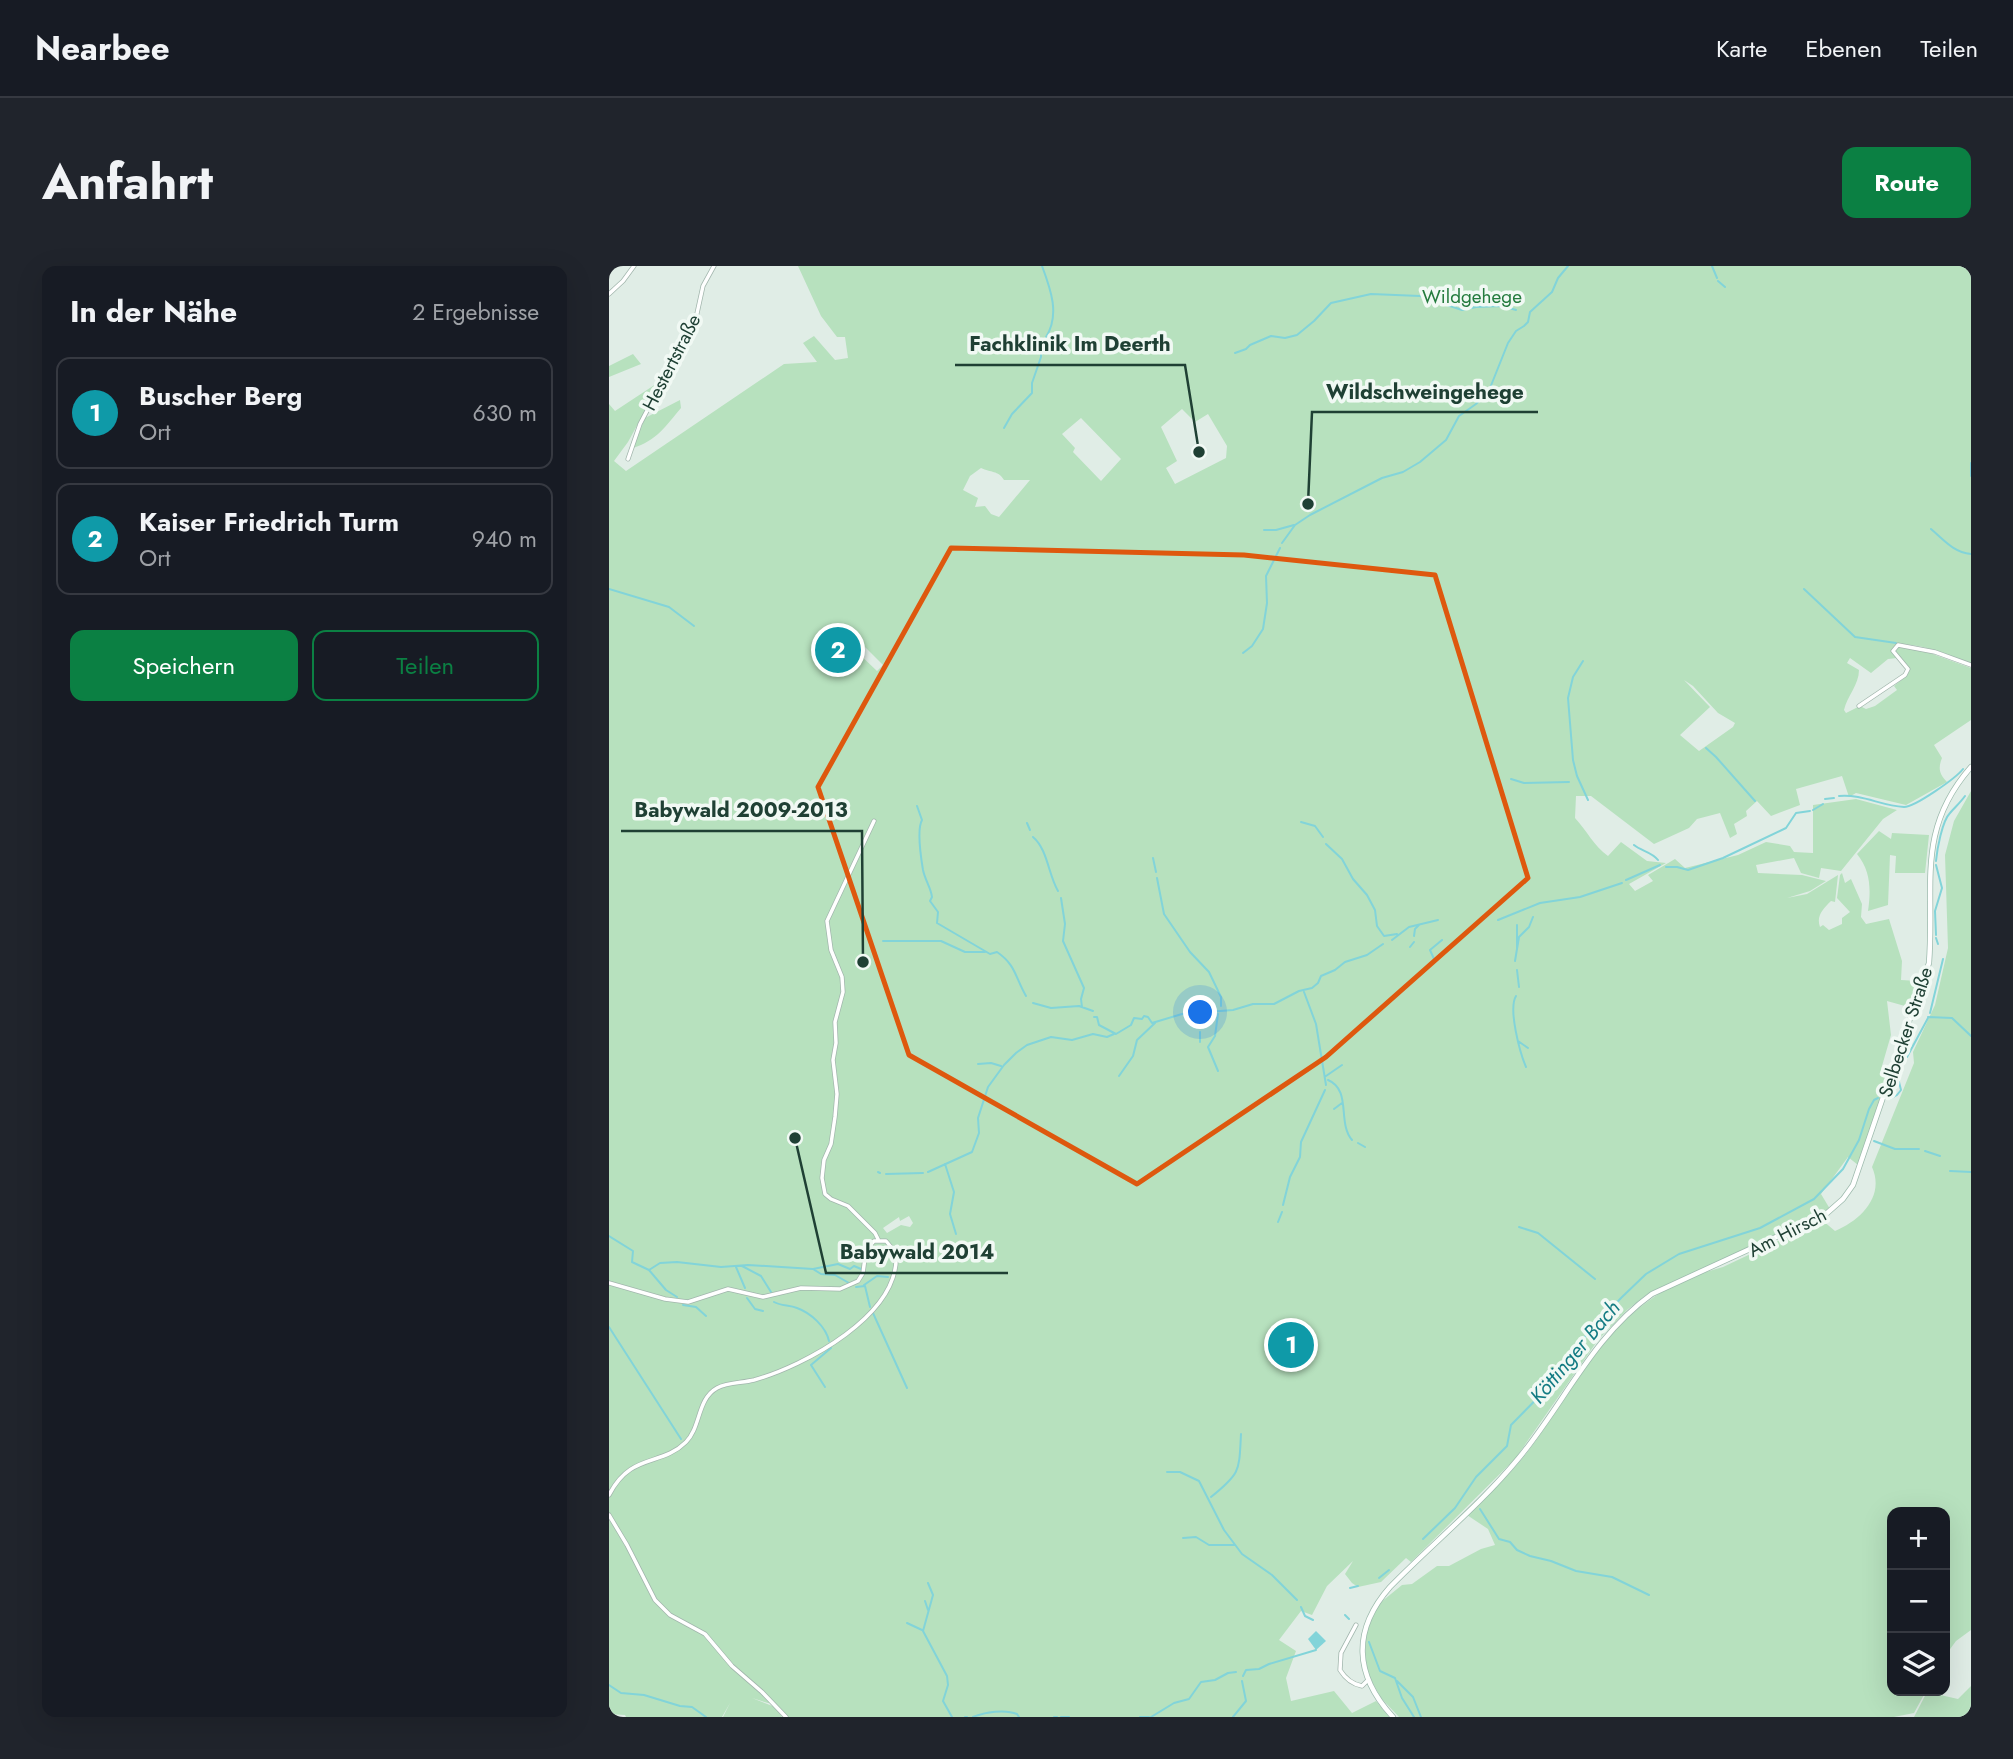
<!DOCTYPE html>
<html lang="de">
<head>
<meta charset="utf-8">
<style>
	body { margin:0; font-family:Jost,sans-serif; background:#20242c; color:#f1f3f6 }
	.controls { position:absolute; right:21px; bottom:21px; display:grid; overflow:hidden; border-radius:14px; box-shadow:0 7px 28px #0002 }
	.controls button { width:63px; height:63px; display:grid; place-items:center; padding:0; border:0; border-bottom:2px solid #363941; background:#171b24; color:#f1f3f6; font:35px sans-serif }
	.you { position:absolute; left:592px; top:747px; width:24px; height:24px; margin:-18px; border:5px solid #fff; border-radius:50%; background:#1a73e8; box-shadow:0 0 0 10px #1a73e833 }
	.badge { display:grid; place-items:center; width:46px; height:46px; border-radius:50%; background:#0b8043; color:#fff; font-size:23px; font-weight:700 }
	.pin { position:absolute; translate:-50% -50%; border:4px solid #fff; box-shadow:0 2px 7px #0006 }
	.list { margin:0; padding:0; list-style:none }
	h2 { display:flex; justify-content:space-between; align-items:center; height:91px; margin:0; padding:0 28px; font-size:30px }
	h2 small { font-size:23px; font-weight:400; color:#9ea1a6 }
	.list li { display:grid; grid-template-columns:46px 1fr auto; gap:21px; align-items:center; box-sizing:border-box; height:112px; margin:0 14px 14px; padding:0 14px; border:2px solid #363941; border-radius:14px }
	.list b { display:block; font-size:26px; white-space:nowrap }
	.list p { margin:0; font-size:23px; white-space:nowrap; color:#9ea1a6 }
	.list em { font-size:23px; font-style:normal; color:#9ea1a6 }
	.actions { display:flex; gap:14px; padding:21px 28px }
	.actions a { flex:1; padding:16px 0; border:2px solid #0b8043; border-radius:14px; text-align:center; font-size:24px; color:#0b8043 }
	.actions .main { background:#0b8043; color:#fff }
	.icon { flex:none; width:38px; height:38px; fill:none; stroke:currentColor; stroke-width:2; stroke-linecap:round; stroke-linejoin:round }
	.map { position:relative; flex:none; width:1362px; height:1451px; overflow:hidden; border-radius:14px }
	header { display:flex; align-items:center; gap:42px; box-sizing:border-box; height:98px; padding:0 35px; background:#171b24; border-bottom:2px solid #363941 }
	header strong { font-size:33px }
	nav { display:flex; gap:38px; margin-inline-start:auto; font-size:24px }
	.intro { display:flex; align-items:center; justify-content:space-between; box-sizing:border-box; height:168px; padding:0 42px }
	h1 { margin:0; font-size:49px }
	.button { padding:18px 32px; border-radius:14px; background:#0b8043; color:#fff; font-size:24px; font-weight:700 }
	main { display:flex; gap:42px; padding:0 42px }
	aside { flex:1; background:#171b24; border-radius:14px; box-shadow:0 7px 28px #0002 }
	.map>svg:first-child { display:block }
	.green { fill:#b7e1be; fill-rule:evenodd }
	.water { fill:#82d4d9 }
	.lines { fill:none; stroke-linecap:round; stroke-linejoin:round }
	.stream { stroke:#82d4d9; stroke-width:2 }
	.street-casing { stroke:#a2b6ad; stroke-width:5 }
	.secondary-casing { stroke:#9dbaad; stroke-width:6 }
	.street { stroke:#fff; stroke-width:3.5 }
	.secondary { stroke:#fff; stroke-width:4.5 }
	.marked { fill:none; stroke:#de580e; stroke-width:5; stroke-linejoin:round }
	.labels { text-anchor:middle; stroke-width:7; stroke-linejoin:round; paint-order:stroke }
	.park-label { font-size:19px; fill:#247b3e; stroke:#f1f9f4 }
	.street-label { font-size:19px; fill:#1f4034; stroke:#f1f9f4 }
	.water-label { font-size:21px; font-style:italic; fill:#127b83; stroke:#f1f9f4 }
	.leader { fill:none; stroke:#1f4034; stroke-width:2.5 }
	.callout-dot { fill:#1f4034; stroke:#f1f9f4; stroke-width:2.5 }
	.callout-label { font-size:21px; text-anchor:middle; font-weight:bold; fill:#1f4034; stroke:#f1f9f4; stroke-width:7; stroke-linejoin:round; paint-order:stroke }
</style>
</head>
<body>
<header>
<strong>Nearbee</strong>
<nav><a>Karte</a><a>Ebenen</a><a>Teilen</a></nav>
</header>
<div class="intro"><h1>Anfahrt</h1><a class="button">Route</a></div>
<main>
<aside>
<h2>In der Nähe<small>2 Ergebnisse</small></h2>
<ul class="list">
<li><span class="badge" style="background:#0f9aa8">1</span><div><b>Buscher Berg</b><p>Ort</p></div><em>630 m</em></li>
<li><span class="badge" style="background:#0f9aa8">2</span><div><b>Kaiser Friedrich Turm</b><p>Ort</p></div><em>940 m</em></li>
</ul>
<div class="actions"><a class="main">Speichern</a><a>Teilen</a></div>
</aside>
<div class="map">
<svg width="1362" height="1451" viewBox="0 0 1362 1451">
	<rect width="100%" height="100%" fill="#e0ede6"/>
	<path class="green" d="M189,0H1362V399C1340,390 1312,376 1287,379L1283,384L1288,392L1279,393L1262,407L1241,392L1238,397L1250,404C1250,419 1238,430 1235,444L1237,447L1251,440L1257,443L1266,440L1288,424L1285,420L1297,410L1300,403L1285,385L1290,380L1318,386L1362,402V454L1325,479L1333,492C1329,502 1330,508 1338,516L1297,539L1247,527L1240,531L1233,510L1187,523L1191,539L1162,550L1148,535L1137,545L1138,550L1125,558L1128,568L1121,572L1111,547L1088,553L1080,562L1045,578L982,530H967L966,552C978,565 985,580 999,590L1012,576L1038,595L1057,597L1020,618L1026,625L1044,615L1039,609L1066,593L1076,602L1129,589L1157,576L1181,580L1185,586L1204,587V539L1247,533L1288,544L1274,553L1232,605L1212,602L1210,612L1192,607L1185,592L1147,599L1149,607L1193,609L1217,615L1201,625L1178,632L1198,628L1229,609L1226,636L1222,635C1214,643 1207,650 1211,661L1214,659L1220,664L1233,658V652L1241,646L1228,632L1231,609L1233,607L1236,617L1242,613L1253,638L1252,651L1257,658L1280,653L1293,695L1292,714L1310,715L1303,742L1278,735L1282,769L1273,800L1280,806L1249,899L1239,891L1212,928L1221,943L1213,948L1037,1029L1018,1044L989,1074L906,1193L802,1296L797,1292L772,1316L749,1321L743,1317L736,1308L744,1295L718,1320L703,1349L692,1345L670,1374L687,1385L677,1412L682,1435L725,1425L743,1447L767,1435L780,1451H179L165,1436L159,1437L143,1432L166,1441L173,1451H114L121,1437L113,1451H17L16,1449L0,1448V138L6,145L53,114L19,176L5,195L17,205L175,98L208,96L194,77L205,70L226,94L239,92L236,71H228L212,50ZM573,143L586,156L599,148L618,180L617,192L566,218L557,202L568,195L552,161ZM472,152L512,193L492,215L464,186L466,182L453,168ZM372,202C382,207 389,204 395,214H421L390,251L382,248L376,240L366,241L369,232L354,224L361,210ZM253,378L274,399L268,405L246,384ZM1075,414L1084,420L1109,447L1126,457L1124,461L1090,485L1071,469L1101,441ZM300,950L304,957L301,961L292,959L278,967L274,962L290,951L291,955Z
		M24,88L32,98L0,111V100Z
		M71,134L72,142C57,160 47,175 24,182L36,152Z
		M1362,525V1364L1347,1375L1336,1390V1246H1283V1425H1317L1305,1447L1285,1451H790L772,1432L761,1412L756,1395L757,1364L766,1341L793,1319L803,1318L828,1300H840L872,1283L886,1279L879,1263L858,1249C878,1229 900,1210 917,1188C980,1106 1003,1030 1114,1001L1213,954L1226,965C1252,954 1276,930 1263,901L1305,797L1304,786L1326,739L1339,682L1336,589L1345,555Z
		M1270,565L1282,573L1283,567L1320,569L1316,607H1286L1287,590L1281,589L1279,639L1259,645C1262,624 1262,605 1248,588Z
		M1362,1420V1451H1305L1318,1426L1349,1433Z"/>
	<path class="water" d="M707,1365L717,1375L707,1384L699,1373Z"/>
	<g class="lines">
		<path class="stream" d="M433,0C442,24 451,49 437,71
			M1103,0L1108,12
			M1109,15L1116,21
			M626,87L637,83L641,79L662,70L676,72L688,69L705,55L722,37L762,28L811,30L853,44L867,41L893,40L907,44
			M395,162L403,148L423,127V117L432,91V75
			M1362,197V210
			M1322,263C1335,274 1344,286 1362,288
			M655,264H667L685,259
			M673,277L686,259L701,249L773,212L794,206L811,196L837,174L850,150L867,138L881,122L899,77L907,65L915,60L919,56L921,46L943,26L949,12L959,0
			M0,323L60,341L85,360
			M1195,323L1246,371L1287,377
			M634,387L643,380L654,363L658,337L657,310L671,282
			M974,395L964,411L959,432L964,494L968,510L979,534
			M1097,482L1107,491L1146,535
			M902,513L915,517L960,516
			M1230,530C1254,528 1272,540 1295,541C1306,541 1347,512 1354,503
			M1216,533L1225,532
			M308,540L313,554C308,563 312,592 314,604C316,614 322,622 323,631L321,635L329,646L328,657L381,688L388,686C407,699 406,711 417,730
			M1204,544L1214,538
			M692,556L706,560L714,571
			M418,557L421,564
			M424,571C439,584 439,608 449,625
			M717,578L733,593L744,613L758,629L766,644L768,660L775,670L788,668
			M1025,579C1032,585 1043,586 1049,594
			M544,592L547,606
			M1327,595C1328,584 1333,555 1341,547C1346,541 1351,537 1356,530
			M1327,599L1333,622L1326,645L1327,669
			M1057,601H1068L1079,604L1114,592L1177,562L1187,547L1201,545
			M548,612L555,648L581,686L600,706L612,731V740
			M1017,614L1051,599
			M452,632L456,658L454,675L475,722L472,733L473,741
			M889,654L931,637L971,631L1013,617
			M908,659V683
			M805,670L806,663L810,659
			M1327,672L1329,678
			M783,674L800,661L829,654
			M274,675H332L356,686H376
			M801,681L805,676
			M825,693L821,684L833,674
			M906,695L910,671L920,661L924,651
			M908,704L910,721
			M695,726L707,758L717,819
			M907,730C899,743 911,787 917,801
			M424,737L442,742L470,740L484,745
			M1321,747L1334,693
			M485,751H488L490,759L507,768L522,759L525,752L533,753L535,750L539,751L543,757L573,748L624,744L644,738H665L690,725L703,722L709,717L712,710L726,704L736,696L758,689L774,678
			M1319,751L1343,752L1362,770
			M909,775L919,782
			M591,776V766
			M1298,791L1319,752
			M1293,797L1295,793
			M369,798L382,797L392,800
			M609,805L599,781L606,770L609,748
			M510,810L524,790L528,774L546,757
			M717,810L733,799
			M719,814C743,824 728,857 743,874
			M1281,833L1288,829L1292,824L1288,808L1291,801
			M725,843L733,837
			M1265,875L1286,883H1310
			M749,877L756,881
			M1316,885L1331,890
			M336,898L345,926L341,948L347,968
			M1341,905L1362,906
			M269,906L271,907
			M319,906L363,886L370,867L369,852L379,821L395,799L407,787L418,779L442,771L463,774L484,768L498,771L505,768
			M277,908L314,907
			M674,939L681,911L691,891L692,876L716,824
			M669,956L673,946
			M910,961L929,967L986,1013
			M0,970L24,985L23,996L40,1004L51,997L68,996L112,1001L139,999L204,1003L212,1008L226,1009L240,1017
			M133,1000L152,1010L162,1026
			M127,1001L136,1022
			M204,1003L229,998L241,1003L245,1000L252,1003
			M40,1004L57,1024L68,1031
			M255,1019L268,1010L279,1011
			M247,1021L256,1020L261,1041
			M138,1032L146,1043L154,1045
			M165,1036C172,1040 180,1039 188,1042C202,1047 217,1061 220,1075
			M74,1039L87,1041L97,1050
			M264,1047L298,1122
			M0,1061L72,1173
			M216,1121L202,1099L222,1082
			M558,1206H571L590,1215L615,1264L633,1288L663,1309L688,1334
			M602,1231C632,1207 630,1205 632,1168
			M871,1243L890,1273L901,1276L908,1284L921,1290L942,1295L967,1305L1003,1311L1040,1329
			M574,1272L587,1271L600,1279H626
			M814,1273L846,1242L867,1211L898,1180L902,1159L955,1105L971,1076L1012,1032L1037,1008L1070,988L1151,962L1205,933L1234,903L1250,874L1260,843L1265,834L1269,832
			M770,1312L780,1304
			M319,1317L324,1329L314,1365L338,1410L339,1419L334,1435L343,1451
			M741,1322L749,1320
			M316,1335L319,1344
			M692,1341L696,1350L704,1354
			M736,1349L740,1353
			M298,1357L313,1364
			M760,1376L771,1405L786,1412L793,1432L805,1451
			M634,1410L637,1404L650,1403L660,1398L707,1384
			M788,1415L804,1431L812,1451
			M0,1419L12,1427L35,1429L71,1440L83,1441L97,1451
			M356,1451H358
			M364,1451C376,1446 396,1443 408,1448L410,1451
			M445,1451H448
			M452,1451H460
			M531,1451H540
			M542,1451L565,1437L580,1433L592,1416L606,1414L619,1407L627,1406
			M624,1451L637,1435L633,1415"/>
		<g class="street-casing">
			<path id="street" d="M0,28L14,15L25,0
				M19,193L31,158L87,52L94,20L105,0
				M1250,440L1296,409L1299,403L1284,385L1289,379L1326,386L1362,399
				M265,555L218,655L222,684L233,711L234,726L226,756L227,777L224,794L228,828L226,851L222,878L215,894L213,912L216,928L222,933L239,940L266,967L269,973
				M0,1017L56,1033L79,1036L119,1023L154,1031L192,1022L231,1023L249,1015L254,1007L257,984L265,975H277L287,987C292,1049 195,1100 145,1114C133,1117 119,1116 108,1122C88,1133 92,1161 77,1176C52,1201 22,1186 0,1229
				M0,1249L18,1279L46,1334L61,1349L96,1368L123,1400L153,1426L177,1451
				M747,1359L732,1387L731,1404C736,1412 742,1418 753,1420L759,1414"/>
		</g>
		<g class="secondary-casing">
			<path id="secondary" d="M784,1451C745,1409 743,1364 781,1321C823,1278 871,1239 909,1193C955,1138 983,1071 1043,1028L1217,948L1234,933L1244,919L1320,697C1326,620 1306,565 1362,501"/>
		</g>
		<use href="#street" class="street"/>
		<use href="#secondary" class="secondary"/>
	</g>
	<path class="marked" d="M342,282L635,289L826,309L919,612L717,791L528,918L300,789L209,521Z"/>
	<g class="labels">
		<g class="park-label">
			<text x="863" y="37">Wildgehege</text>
		</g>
		<g class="street-label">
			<text transform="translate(62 96) rotate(-63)" y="7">Hestertstraße</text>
			<text transform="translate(1296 766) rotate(-72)" y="7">Selbecker Straße</text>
			<text transform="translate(1178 966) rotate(-27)" y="7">Am Hirsch</text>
		</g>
		<g class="water-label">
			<text transform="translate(966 1086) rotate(-50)" y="7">Köttinger Bach</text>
		</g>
	</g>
	<path class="leader" d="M590 186L576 99H346M699 238L703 146H929M254 696L253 565H12M186 872L217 1007H399"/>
	<g class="callout-dot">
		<circle cx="590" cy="186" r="7"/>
		<circle cx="699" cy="238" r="7"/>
		<circle cx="254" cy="696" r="7"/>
		<circle cx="186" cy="872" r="7"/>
	</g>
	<g class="callout-label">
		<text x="461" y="85">Fachklinik Im Deerth</text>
		<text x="816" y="133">Wildschweingehege</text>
		<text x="132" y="551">Babywald 2009-2013</text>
		<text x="308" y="993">Babywald 2014</text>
	</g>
</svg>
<div class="controls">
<button>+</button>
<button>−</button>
<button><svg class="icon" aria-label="layers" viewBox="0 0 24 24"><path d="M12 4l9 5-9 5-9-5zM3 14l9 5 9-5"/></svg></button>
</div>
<div class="you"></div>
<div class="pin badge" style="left:682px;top:1079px;background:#0f9aa8">1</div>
<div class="pin badge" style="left:229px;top:384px;background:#0f9aa8">2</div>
</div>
</main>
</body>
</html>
